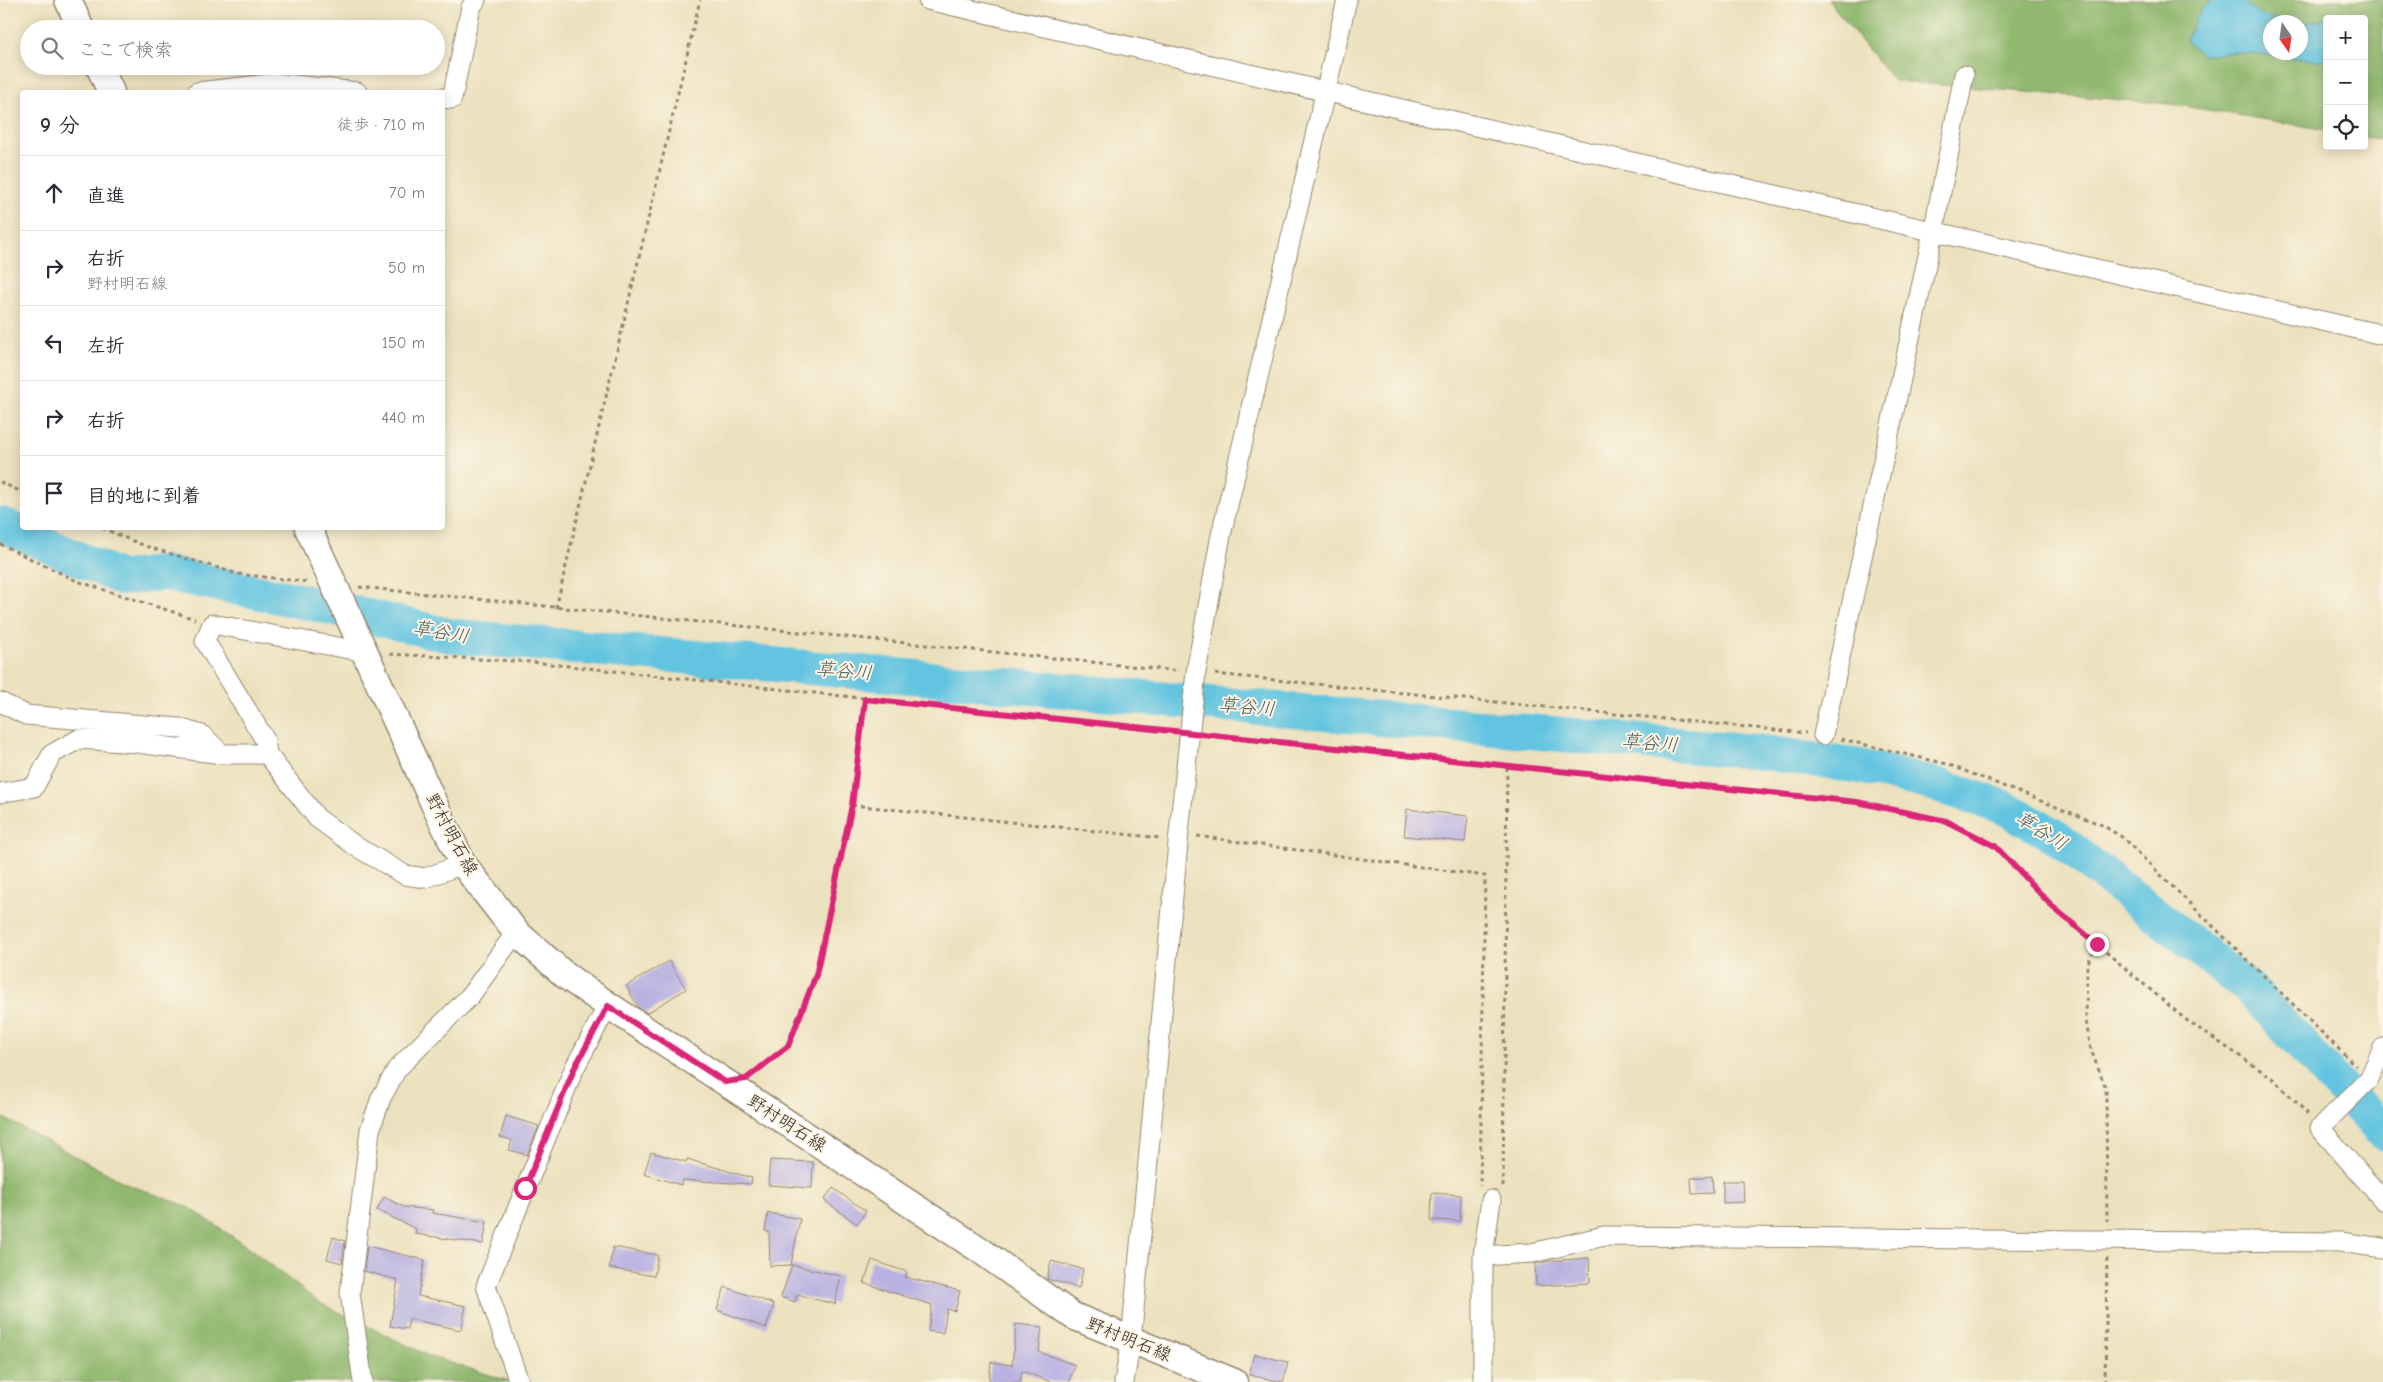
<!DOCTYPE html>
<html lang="ja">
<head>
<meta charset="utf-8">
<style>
	body { margin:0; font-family:"Comic Neue","Klee One",sans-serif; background:#f7f7f7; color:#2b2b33 }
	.controls { position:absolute; right:15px; top:15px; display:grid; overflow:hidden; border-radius:5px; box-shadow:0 2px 12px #0003 }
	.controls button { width:45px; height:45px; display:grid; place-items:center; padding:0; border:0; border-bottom:1px solid #e1e1e2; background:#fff; color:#2b2b33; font:25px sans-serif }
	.compass { position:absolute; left:2263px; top:15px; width:45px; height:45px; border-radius:50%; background:#fff; box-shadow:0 2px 12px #0003; rotate:167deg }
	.stop { position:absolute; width:15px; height:15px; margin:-11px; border:4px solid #db2777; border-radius:50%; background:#fff }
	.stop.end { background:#db2777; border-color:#fff; box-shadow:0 1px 5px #0008 }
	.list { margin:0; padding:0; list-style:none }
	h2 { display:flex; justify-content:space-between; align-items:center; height:65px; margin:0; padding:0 20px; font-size:21px }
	h2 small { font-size:16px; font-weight:400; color:#7c7c81 }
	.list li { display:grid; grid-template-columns:32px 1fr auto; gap:15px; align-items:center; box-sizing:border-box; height:75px; padding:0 20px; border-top:1px solid #e1e1e2 }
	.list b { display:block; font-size:19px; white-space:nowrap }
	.list p { margin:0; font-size:16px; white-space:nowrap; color:#7c7c81 }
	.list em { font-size:16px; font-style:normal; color:#7c7c81 }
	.icon { flex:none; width:28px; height:28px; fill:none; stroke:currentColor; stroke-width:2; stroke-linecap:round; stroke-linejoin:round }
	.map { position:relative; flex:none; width:2383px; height:1382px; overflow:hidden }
	.search { position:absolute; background:#fff; box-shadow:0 2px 12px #0003; left:20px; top:20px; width:425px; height:55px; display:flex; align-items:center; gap:12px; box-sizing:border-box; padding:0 18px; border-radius:28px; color:#7c7c81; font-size:19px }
	.panel { position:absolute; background:#fff; box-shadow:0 2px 12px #0003; left:20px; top:90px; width:425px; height:440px; border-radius:5px }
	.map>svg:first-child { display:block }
	.forest { fill:#90b86e; stroke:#667146; fill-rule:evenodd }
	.water { fill:#62c4e0; stroke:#4e777f }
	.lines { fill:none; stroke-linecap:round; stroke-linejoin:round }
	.river { stroke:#62c4e0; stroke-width:35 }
	.building { fill:#b8b1e1 }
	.street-casing { stroke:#94866e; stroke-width:21 }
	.secondary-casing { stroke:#94866e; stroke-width:29 }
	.path { stroke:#94866e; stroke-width:3; stroke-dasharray:4 4; stroke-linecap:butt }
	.street { stroke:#fff; stroke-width:19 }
	.secondary { stroke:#fff; stroke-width:26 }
	.route { stroke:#db2777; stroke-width:6 }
	.labels { text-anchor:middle; stroke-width:4; stroke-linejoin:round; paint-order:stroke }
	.street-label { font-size:18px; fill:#3b2a1e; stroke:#fcf5e5 }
	.water-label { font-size:19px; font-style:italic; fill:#475858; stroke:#fcf5e5 }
</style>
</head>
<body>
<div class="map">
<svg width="2383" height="1382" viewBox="0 0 2383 1382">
	<rect width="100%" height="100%" fill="#fcf5e5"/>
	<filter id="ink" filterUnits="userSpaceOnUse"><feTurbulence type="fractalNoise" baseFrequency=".02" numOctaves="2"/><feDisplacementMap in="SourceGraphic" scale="10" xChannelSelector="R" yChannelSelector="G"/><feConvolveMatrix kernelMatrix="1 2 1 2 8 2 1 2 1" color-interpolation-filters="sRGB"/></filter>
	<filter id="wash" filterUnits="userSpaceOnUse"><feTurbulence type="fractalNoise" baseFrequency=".0096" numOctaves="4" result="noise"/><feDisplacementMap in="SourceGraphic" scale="20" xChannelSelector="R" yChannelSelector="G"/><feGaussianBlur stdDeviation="1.12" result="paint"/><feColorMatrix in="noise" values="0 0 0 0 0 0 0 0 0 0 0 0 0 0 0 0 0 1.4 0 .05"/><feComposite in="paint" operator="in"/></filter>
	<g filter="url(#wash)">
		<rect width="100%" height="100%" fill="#ece1be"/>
		<path class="forest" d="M1828,0H2383V132L2379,139L2364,137V19H2327V130L2171,104L1894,81ZM2270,22H2300V52H2270Z
			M0,1116L129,1185L187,1206L252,1250L318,1302L429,1356L512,1382H0Z"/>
		<path class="water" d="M2212,0H2241L2259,14L2284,22H2270V52H2300L2301,24L2327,19V61L2234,52L2202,55L2186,40L2202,8Z"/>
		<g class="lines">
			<path class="river" d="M0,524L122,578L164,573L325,606L452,636L1759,752L1858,766L1931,783L2006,808L2056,837L2248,987L2383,1133"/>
		</g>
		<g id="blocks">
			<path class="building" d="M1407,809L1468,816L1465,842L1404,836Z
				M669,961L686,989L647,1013L639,1008L626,986Z
				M506,1116L539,1126L527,1155L509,1150L512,1140L500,1137Z
				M651,1152L686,1162L687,1159L752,1178L751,1184L682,1180L681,1185L644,1174Z
				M770,1160L813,1162L812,1188L768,1185Z
				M1712,1176L1713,1193L1692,1194L1691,1178Z
				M1723,1181H1743L1744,1202L1723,1203Z
				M833,1188L866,1211L857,1224L824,1200Z
				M1432,1193L1461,1195L1460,1221L1431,1220Z
				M384,1197L404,1207L433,1210L432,1213L487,1222L483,1244L415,1234L416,1229L377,1210Z
				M768,1213L800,1219L791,1265L770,1266L769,1232L765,1231Z
				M333,1237L345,1241L342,1263L327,1259Z
				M367,1246L425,1260L418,1296L466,1306L461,1330L409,1319L407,1329L390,1326L398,1280L364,1271Z
				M613,1247L658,1255L654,1276L609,1268Z
				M1589,1258L1590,1283L1536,1286L1535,1264L1549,1261Z
				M872,1260L907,1272L905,1277L960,1291L955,1311L947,1309L943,1333L928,1331L932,1305L864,1283Z
				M1051,1261L1083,1269L1079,1288L1047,1279Z
				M792,1265L841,1276L835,1304L797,1295L795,1302L781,1297Z
				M725,1287L774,1304L766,1328L717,1310Z
				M1016,1324L1042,1327L1039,1352L1075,1365L1069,1382H1051L1022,1371L1020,1382H989L991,1362L1012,1365Z
				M1254,1354L1288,1362L1283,1382L1249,1375Z"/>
		</g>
	</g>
	<g filter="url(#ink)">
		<use href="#blocks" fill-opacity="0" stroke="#94866e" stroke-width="1"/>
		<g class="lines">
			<g class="street-casing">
				<path id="street" d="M928,0L2383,335
					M197,92L277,83L357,92
					M442,98L452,99L471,7L476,0
					M0,702L26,715L179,728L202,735L222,754
					M1823,735L1933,233L1964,75
					M267,754L265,740L205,641L212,624L365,652
					M0,793L34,787L52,754L79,739L137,743L222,754H267L317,818L357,847L405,875L425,878L463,864
					M2383,1048L2369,1079L2320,1128L2383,1200
					M1483,1256L1491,1200
					M363,1382L350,1293L370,1130L381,1098L397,1069L470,996L516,932
					M519,1382L486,1286L574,1069L608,1005
					M1124,1382L1131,1341L1179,833L1196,672L1221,535L1347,0
					M1483,1382V1256L1532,1253L1604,1236L2340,1242L2383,1248"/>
			</g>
			<g class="secondary-casing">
				<path id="secondary" d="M68,0L81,29
					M99,66L111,92
					M308,528L435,806L463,864L516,932L566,976L608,1005L980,1250L1073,1316L1234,1382"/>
			</g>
			<path class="path" d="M0,482L22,492
				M102,528L145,546L238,574L308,582
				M0,544L77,581L195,619
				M359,587L1179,671
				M556,608L700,0
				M390,654L532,662L1172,732
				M1215,674L1806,733
				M1208,736L1857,802L1946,821L1995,846L2054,908L2185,1019L2272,1078L2308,1114
				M1841,739L1947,764L2102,825L2122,837L2356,1066
				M852,805L1161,838
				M1197,836L1485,876L1480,1186
				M2097,944L2087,965L2086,1021L2091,1050L2106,1089L2107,1221
				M754,1073L788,1046L816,975L852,805L865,699
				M1503,1187L1507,765
				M2105,1382L2107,1257"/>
			<use href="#street" class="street"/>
			<use href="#secondary" class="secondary"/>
		</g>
	</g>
	<g class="lines" filter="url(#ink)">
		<path class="route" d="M525,1188L574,1069L608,1006L725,1082L746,1079L788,1046L816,975L852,805L865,699L1857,802L1946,821L1995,846L2054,908L2097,944"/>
	</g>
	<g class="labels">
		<g class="street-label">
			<text transform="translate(452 834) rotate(62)" y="6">野村明石線</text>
			<text transform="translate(787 1123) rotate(33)" y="6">野村明石線</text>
			<text transform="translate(1129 1339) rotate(22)" y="6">野村明石線</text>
		</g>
		<g class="water-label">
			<text transform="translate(441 631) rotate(10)" y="7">草谷川</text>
			<text transform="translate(844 670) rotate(5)" y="7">草谷川</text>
			<text transform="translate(1247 706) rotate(5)" y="7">草谷川</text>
			<text transform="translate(1650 742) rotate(5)" y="7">草谷川</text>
			<text transform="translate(2042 830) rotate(32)" y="7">草谷川</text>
		</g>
	</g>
</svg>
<div class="controls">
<button>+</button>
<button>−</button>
<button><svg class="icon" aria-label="locate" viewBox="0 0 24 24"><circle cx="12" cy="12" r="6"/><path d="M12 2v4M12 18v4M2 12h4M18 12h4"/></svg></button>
</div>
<svg class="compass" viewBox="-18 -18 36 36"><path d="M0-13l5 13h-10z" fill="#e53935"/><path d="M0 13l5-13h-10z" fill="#7c7c81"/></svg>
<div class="stop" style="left:525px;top:1188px"></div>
<div class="stop end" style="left:2097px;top:944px"></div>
<div class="search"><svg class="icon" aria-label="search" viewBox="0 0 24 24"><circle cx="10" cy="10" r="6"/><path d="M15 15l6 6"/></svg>ここで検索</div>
<section class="panel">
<h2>9 分<small>徒歩 · 710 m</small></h2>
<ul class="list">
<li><svg class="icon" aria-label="ahead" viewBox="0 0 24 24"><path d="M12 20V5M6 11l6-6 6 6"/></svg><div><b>直進</b></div><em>70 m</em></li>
<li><svg class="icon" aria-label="right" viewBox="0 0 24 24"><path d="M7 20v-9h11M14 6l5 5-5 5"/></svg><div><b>右折</b><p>野村明石線</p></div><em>50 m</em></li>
<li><svg class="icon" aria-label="left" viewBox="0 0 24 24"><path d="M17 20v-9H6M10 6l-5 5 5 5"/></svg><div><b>左折</b></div><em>150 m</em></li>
<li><svg class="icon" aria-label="right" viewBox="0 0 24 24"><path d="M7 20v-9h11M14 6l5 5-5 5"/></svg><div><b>右折</b></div><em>440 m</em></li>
<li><svg class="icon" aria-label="arrive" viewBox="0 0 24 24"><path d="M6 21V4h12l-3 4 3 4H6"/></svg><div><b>目的地に到着</b></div></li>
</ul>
</section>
</div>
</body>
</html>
